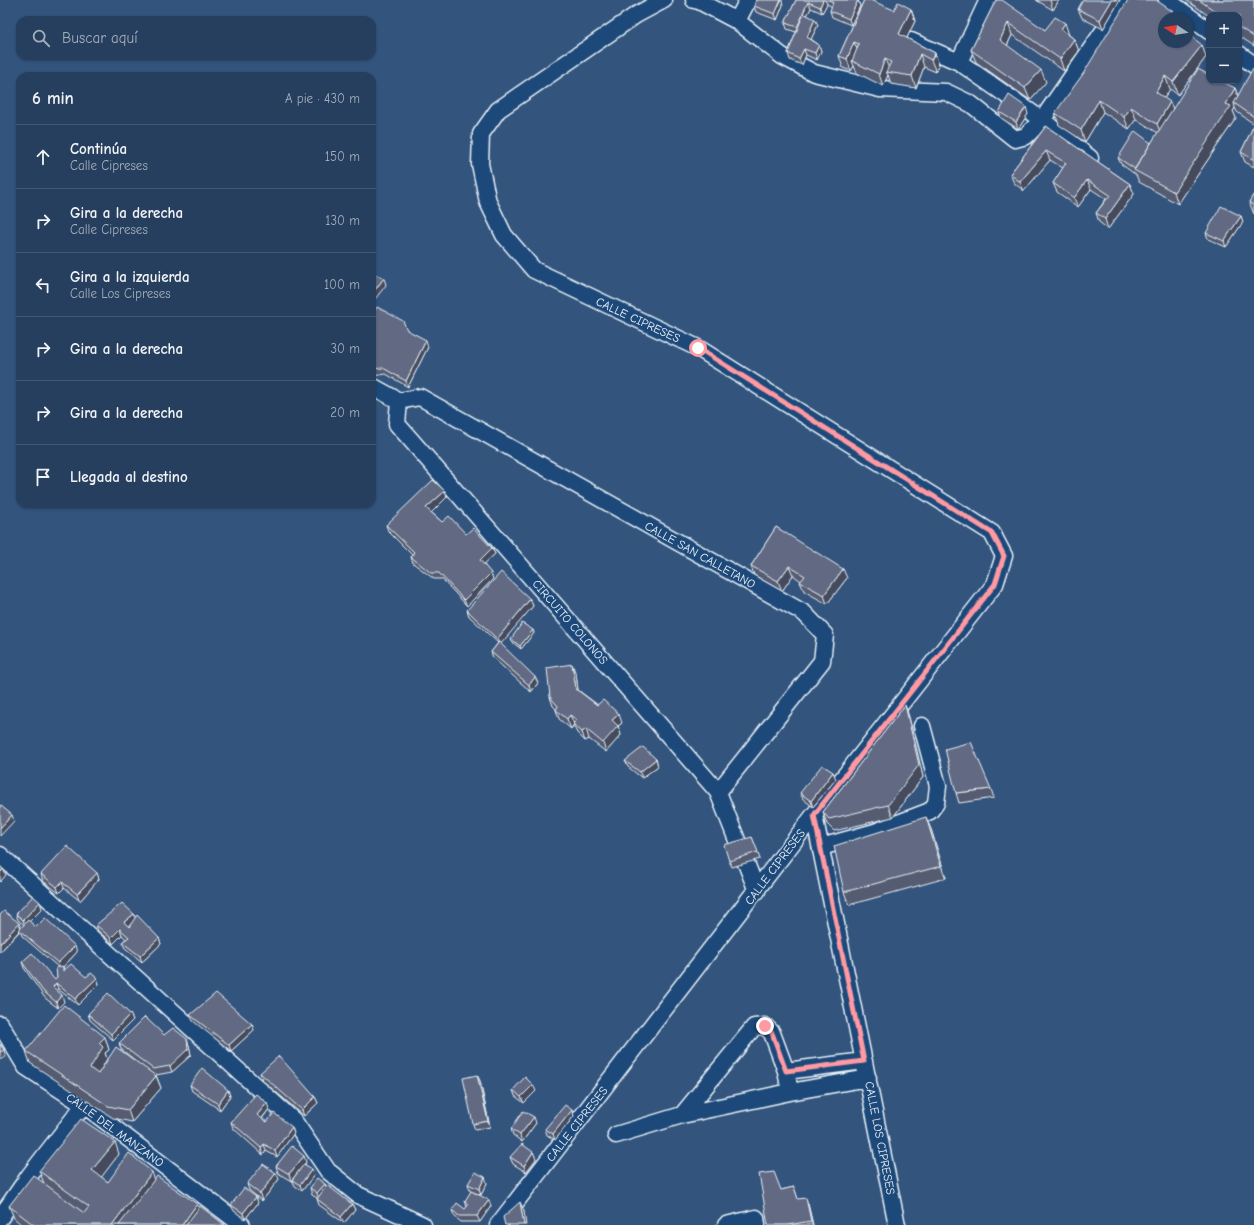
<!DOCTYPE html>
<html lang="es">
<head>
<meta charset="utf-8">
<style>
	body { margin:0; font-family:"Comic Neue",sans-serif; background:#2e4664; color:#f1f3f6 }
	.controls { position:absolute; right:12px; top:12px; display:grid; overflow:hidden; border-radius:8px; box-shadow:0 1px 3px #0004 }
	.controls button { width:36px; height:36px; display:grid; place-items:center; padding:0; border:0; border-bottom:1px solid #425873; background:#263f5e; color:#f1f3f6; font:20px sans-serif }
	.compass { position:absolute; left:1158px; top:12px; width:36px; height:36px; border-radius:50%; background:#263f5e; box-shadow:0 1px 3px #0004; rotate:282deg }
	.stop { position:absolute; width:12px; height:12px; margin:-9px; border:3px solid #ff9aa2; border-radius:50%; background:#fff }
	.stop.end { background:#ff9aa2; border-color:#fff; box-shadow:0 1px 4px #0008 }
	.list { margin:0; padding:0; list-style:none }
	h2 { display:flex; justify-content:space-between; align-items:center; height:52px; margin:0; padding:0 16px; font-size:17px }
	h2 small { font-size:13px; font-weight:400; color:#a4afbc }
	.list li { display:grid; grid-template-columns:26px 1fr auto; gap:12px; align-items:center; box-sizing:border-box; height:64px; padding:0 16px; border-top:1px solid #425873 }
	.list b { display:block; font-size:15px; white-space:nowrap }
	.list p { margin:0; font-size:13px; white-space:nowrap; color:#a4afbc }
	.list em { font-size:13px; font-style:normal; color:#a4afbc }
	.icon { flex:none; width:22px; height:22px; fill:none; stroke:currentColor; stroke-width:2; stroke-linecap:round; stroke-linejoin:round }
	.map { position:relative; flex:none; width:1254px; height:1225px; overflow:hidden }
	.search { position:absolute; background:#263f5e; box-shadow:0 1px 3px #0004; left:16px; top:16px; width:360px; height:44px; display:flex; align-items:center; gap:10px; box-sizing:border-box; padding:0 14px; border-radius:12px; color:#a4afbc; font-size:15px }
	.panel { position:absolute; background:#263f5e; box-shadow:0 1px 3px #0004; left:16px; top:72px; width:360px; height:436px; border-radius:12px }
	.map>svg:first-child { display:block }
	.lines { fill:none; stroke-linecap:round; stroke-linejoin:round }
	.street-casing { stroke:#e8f1f8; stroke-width:19 }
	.street { stroke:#1f4a7a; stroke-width:16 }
	.wall { fill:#545c71; stroke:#e8f1f8 }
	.shaded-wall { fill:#454b5c; stroke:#e8f1f8 }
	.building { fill:#626b83; stroke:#e8f1f8 }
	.route { stroke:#ff9aa2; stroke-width:5 }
	.labels { text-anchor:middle; stroke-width:3; stroke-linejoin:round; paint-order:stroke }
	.street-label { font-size:12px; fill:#e8f1f8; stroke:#1f4a7a }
</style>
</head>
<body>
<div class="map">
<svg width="1254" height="1225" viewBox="0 0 1254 1225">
	<rect width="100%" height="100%" fill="#33547d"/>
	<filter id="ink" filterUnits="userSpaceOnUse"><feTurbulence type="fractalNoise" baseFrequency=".025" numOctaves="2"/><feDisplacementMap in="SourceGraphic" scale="8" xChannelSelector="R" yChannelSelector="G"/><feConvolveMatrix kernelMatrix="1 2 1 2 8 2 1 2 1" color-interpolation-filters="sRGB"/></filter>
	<g filter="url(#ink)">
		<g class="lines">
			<g class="street-casing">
				<path id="street" d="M694,0L699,1L737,21L782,56L814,73L880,89L946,92L971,104L1015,139L1026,136L1042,120L1125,0
					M1167,0L1209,31
					M737,21L748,0
					M911,41L959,62L1042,120L1090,158
					M1239,54L1254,65
					M959,62L988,0
					M372,386L399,401
					M399,401L420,397L804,613L825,635L822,661L718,792
					M399,401L397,424L718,792L740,848
					M814,815L897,1225
					M821,847L875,832L930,811L936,803L938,786L922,726
					M0,855L294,1121L328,1171L358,1195L423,1225
					M746,863L757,891
					M0,1024L26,1067L84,1105L242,1225
					M786,1071L864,1061
					M682,1115L754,1027L765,1026L772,1033L786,1071L790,1092
					M616,1135L682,1115L790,1092L868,1078
					M0,1218L29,1176L84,1105
					M498,1225L814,815L995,584L1004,556L992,533L698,348L534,270L504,235L488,202L480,164L481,134L498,110L636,15L664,0
					M726,1225L756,1218L757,1225"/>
			</g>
			<use href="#street" class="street"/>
		</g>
		<path class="wall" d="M796,0H858L860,6L851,25L832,17L830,11L832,7L827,4L822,13L811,8L807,15L818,25L811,39L819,45L821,51L817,60L806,55L802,65L790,60L788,53L796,32L787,29L785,23Z
			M864,0L894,10L911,9L915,21L907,38L935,53L939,65L936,72L924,67L916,88L891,84L888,75L883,86L857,73L854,66L851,71L843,68L839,56Z
			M996,0L1045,30L1069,35L1074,39L1079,51L1064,71L1012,35L1007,46L1046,82L1030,100L976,62L971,50Z
			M1036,0H1059L1053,10Z
			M1120,0L1103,29L1082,18L1078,9Z
			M1186,0H1254V46L1239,36V15H1209V16Z
			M783,5L777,20L756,12L754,6Z
			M1188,26L1191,34L1190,36L1206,57L1178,95L1170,89L1164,98L1173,109L1235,88L1238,96L1254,69V124L1237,112L1235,108L1233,111L1236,118L1178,204L1139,182L1136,175L1121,164L1118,158L1151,143L1158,133L1136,119L1129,129L1103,112L1085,142L1059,125L1055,113Z
			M999,112L1028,114L1018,129L1001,118Z
			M1254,125V167L1245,162L1241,152Z
			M1046,126L1130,184L1134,194L1108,229L1099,222L1096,213L1106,199L1091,189L1078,207L1057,192L1053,183L1063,168L1050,160L1024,191L1014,183L1010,174Z
			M1254,194V214L1249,202Z
			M1241,216L1243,222L1226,247L1208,239L1206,233Z
			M372,315L407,330L428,347L408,387L386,374L373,376L372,372Z
			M447,497L431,512L442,522L466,534L492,548L495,554L484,564L493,579L467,606L442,579H434L413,563L411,557L412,555L388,531L386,525Z
			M776,527L847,578L827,604L804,591L800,582L801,581L793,575L782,591L754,575L751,566Z
			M530,599L533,606L500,644L538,683L531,692L493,658L491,652L498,643L469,616L467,610Z
			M533,630L534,633L521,649L512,642L511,639Z
			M576,674L578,690L622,723L618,726L621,735L606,752L589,739L585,741L577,733L573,725L571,729L559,719L556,710V709L553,706L550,697Z
			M905,705L909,717L923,777L893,817L834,831L827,824L823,812Z
			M656,759L658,766L642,778L628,767L625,761Z
			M836,779L813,807L803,799L800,793Z
			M991,789L994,798L959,803L956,793Z
			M931,829L946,878L849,905L844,892Z
			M752,837L760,859L732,867L729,861Z
			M97,873L99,879L80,901L64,888L59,893L43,881L41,874Z
			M42,909L29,922L36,927L77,952L63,967L64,970L86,977L97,978L99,984L78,1005L58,989L57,991L64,1002L58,1008L45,998L24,968L22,962L55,980L57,978L58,967L22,936L20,931L0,952V915L19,923L21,929L24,925L18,920L16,914Z
			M134,914L135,918L159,938L161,944L142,962L125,948L122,942L126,939L122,935L113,944L98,931L96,925Z
			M88,1014H130L133,1020L113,1040L90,1020Z
			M190,1015L252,1024L254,1030L231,1051L193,1021Z
			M164,1035L189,1045L191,1055L172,1072L156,1075L161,1088L132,1122L113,1118L30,1063L26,1051L105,1037L109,1050L105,1053L107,1059L136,1061L121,1049L119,1043Z
			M0,1044L4,1050L6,1057L0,1060Z
			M260,1073L315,1097L318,1103L304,1116L262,1080Z
			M477,1075L480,1081L490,1127L475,1130L473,1124Z
			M190,1085L228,1090L230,1096L220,1110L192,1091Z
			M513,1090L536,1091L524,1103L515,1096Z
			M269,1109L262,1119L267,1122L294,1133L277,1157L266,1151L263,1155L233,1128L231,1122Z
			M574,1116L555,1140L547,1135L545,1129Z
			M536,1123L522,1142L513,1135L511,1129Z
			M533,1152L536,1159L526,1172L513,1164L510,1157Z
			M119,1154L101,1177L108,1182L154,1179L197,1204L199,1208L225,1225H22L14,1218L9,1206L44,1183L39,1171Z
			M306,1162L305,1164L314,1175L302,1191L295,1186L292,1180L301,1169L291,1181L278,1173L276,1166Z
			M279,1179L262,1201L249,1190L247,1184Z
			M487,1183L481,1195L470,1191L468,1184Z
			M325,1184L326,1187L352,1204L355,1210L344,1223L319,1205L317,1199V1198L312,1195L310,1188Z
			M794,1187L798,1199L808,1204L813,1225H768L781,1190Z
			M465,1201L491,1206L480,1222H461L454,1216L452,1210L465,1209L467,1207Z
			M258,1203L245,1219L234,1211L231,1205Z"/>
		<path class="shaded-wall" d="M781,0H782L783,5L777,20L775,14Z
			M823,0H825L827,4L822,13L820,7Z
			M858,0L860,6L851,25L849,19Z
			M1050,0H1059L1053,10Z
			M1112,0H1120L1103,29L1100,20Z
			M808,2L811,8L805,19L803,13Z
			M911,9L915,21L903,46L899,34Z
			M815,19L818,25L809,43L807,37Z
			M1008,23L1012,35L1004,52L1000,40Z
			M1065,23L1069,35L1061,29Z
			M1188,26L1191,34L1188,39Z
			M1074,39L1079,51L1064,71L1060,59Z
			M854,42L859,54L852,61L854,66L851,71L847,59Z
			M819,45L821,51L817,60L815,53Z
			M1202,45L1206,57L1178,95L1173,82Z
			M804,49L806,55L802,65L799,59Z
			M935,53L939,65L936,72L931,60Z
			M920,54L924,67L916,88L912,76Z
			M885,59L890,71L886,72L888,75L883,86L879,74Z
			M1041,70L1046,82L1030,100L1025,88Z
			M1165,76L1170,89L1160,105L1156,92Z
			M1235,88L1239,100L1234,103L1235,108L1233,111L1236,118L1178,204L1174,192L1226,104Z
			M1099,100L1103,112L1085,142L1081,130Z
			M1170,102L1175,114L1162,136L1157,124Z
			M1026,107L1028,114L1018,129L1016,122Z
			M1131,107L1136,119L1129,129L1124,117Z
			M1046,151L1050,160L1024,191L1020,182Z
			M1087,180L1091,189L1078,207L1074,198Z
			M1130,184L1134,194L1108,229L1105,219Z
			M1241,216L1243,222L1226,247L1224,241Z
			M384,278L386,285L372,303V294Z
			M426,340L428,347L408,387L406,381Z
			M445,491L447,497L429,515L426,508Z
			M492,548L495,554L482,566L480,560Z
			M789,566L793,575L782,591L778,581Z
			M843,569L847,578L827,604L824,595Z
			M491,573L493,579L467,606L464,600Z
			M530,599L533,606L500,645L497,639Z
			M533,630L534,633L521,649L520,646Z
			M572,664L576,674L579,698L576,689Z
			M535,677L538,683L531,692L529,685Z
			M905,705L909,717L923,777L893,817L888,805Z
			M619,714L622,723L618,726L621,735L606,752L603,743L612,720Z
			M570,715L574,724L571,729L567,719Z
			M586,729L589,739L585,741L582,732Z
			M656,759L658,766L642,778L640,772Z
			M833,772L836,779L813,807L811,801Z
			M12,815L14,821L0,836V828Z
			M926,817L931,829L946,878L941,866Z
			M3,869L6,875L0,882V873Z
			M97,873L99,879L80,901L77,894Z
			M62,882L64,888L59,893L57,887Z
			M40,902L42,909L25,926L23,920Z
			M134,914L136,920L126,928L124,922Z
			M19,923L21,929L0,952V944Z
			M120,929L122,935L113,944L111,938Z
			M159,938L161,944L142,962L140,956Z
			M75,946L77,952L63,967L65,972L60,969L58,963Z
			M97,978L99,984L78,1005L75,999Z
			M56,983L58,989L55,993L53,987Z
			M62,995L64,1002L58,1008L56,1002Z
			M130,1014L133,1020L113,1040L111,1034Z
			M252,1024L254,1030L231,1051L229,1045Z
			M105,1037L109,1050L105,1053L107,1059L95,1080L90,1068L99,1043Z
			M187,1039L189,1045L191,1055L172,1072L170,1066Z
			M477,1075L480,1081L490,1127L488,1121Z
			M156,1076L161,1088L132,1122L128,1110Z
			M533,1085L536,1091L524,1103L521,1097Z
			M228,1090L230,1096L220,1110L218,1104Z
			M315,1097L318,1103L304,1116L302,1110Z
			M267,1103L269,1109L259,1122L257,1115Z
			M572,1110L574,1116L555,1140L553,1134Z
			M534,1117L536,1123L522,1142L520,1135Z
			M292,1127L294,1133L277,1157L275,1151Z
			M115,1142L119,1154L97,1183L92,1170Z
			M264,1144L266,1151L263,1155L261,1148Z
			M533,1152L536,1159L526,1172L524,1166Z
			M304,1156L306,1162L291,1181L289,1174Z
			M312,1169L314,1175L302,1191L300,1185Z
			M152,1172L156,1184L126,1225H112Z
			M276,1173L279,1179L262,1201L260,1194Z
			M485,1177L487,1183L481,1195L479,1189Z
			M325,1184L327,1190L319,1200L317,1193Z
			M256,1197L258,1203L245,1219L243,1213Z
			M806,1198L808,1204L813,1225L811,1221Z
			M489,1200L491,1206L480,1222L477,1216Z
			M520,1202L524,1211L526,1225H524Z
			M197,1204L202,1216L195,1225H182Z
			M352,1204L355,1210L344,1223L341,1217Z"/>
		<path class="building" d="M756,0H781L775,14L754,6Z
			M796,0H823L820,7L808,2L803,13L815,19L807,37L819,45L815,53L804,49L799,59L788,53L803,15L797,27L785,23Z
			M829,0H858L849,19L830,11L833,2Z
			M864,0H870L894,10L898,2L911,9L899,34L935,53L931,60L920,54L912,76L886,72L891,62L885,59L879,74L852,61L859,44L854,42L847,59L839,56Z
			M996,0H1002L1045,30L1055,17L1065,23L1061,29L1074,39L1060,59L1008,23L1000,40L1041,70L1025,88L971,50Z
			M1083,0H1112L1100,20L1078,9Z
			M1128,0H1156L1182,18H1164V42H1188V34L1202,45L1173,82L1165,76L1156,92L1170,102L1157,124L1131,107L1124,117L1099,100L1081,130L1055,113L1083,74Z
			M1199,0H1254V37L1239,27V15H1221Z
			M1253,68L1254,69V117L1234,103Z
			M1198,69L1209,75V81H1221L1235,88L1226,104L1231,106L1174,192L1134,170Z
			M1009,95L1026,107L1016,122L999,112Z
			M1254,125V160L1241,152Z
			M1046,126L1130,184L1105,219L1096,213L1110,195L1087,180L1074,198L1053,183L1066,163L1046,151L1020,182L1010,174Z
			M1135,131L1151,143L1135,169L1118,158Z
			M1254,194V206L1249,202Z
			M1221,206L1241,216L1224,241L1206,233Z
			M372,273L384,278L372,294Z
			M377,307L403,321L407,330L426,340L406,381L383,368L372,369V315Z
			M433,480L445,491L426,508L442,522L449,516L466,534L473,528L492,548L480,560L491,573L464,600L439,573H431L411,557L414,552L386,525Z
			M776,527L843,569L824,595L800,582L805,576L789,566L778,581L751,566Z
			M501,572L530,599L497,639L467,610Z
			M522,623L533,630L520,646L511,639Z
			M499,642L535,677L529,685L491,652Z
			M572,664L576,689L597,705L603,700L619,714L612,720L618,726L603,743L586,729L582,732L573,724L577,720L570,715L567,719L556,710L558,706L550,697L547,668Z
			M905,705L919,765L888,805L829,819L823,812Z
			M971,742L991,789L956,793L945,749Z
			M643,747L656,759L640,772L625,761Z
			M822,765L833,772L811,801L800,793Z
			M0,805L12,815L0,828Z
			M926,817L941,866L844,892L834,846Z
			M752,837L758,852L729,861L724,845Z
			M67,846L97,873L77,894L62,882L57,887L41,874Z
			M0,866L3,869L0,873Z
			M33,896L40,902L23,920L16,914Z
			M122,903L134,914L124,922L129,927L137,915L159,938L140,956L122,942L129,937L120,929L111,938L96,925Z
			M4,911L19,923L0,944V915Z
			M45,918L75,946L58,963L19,930L28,920L36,927Z
			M32,953L55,980L57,978L56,968L63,966V971L71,964L86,977L91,973L97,978L75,999L56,983L53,987L62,995L56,1002L43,991L22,962Z
			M108,993L130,1014L111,1034L88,1014Z
			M216,993L252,1024L229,1045L190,1015Z
			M64,1005L105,1037L99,1043L103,1047L90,1068L98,1074L116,1047L156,1076L128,1110L108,1106L26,1051Z
			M145,1017L164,1035L173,1028L187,1039L188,1049L170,1066L153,1069L119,1043Z
			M0,1044L4,1050L0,1052Z
			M279,1056L315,1097L302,1110L260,1073Z
			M202,1068L228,1090L218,1104L190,1085Z
			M477,1075L488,1121L473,1124L463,1078Z
			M525,1077L533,1085L521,1097L513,1090Z
			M256,1094L267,1103L257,1115L267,1122L274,1113L292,1127L275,1151L264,1144L261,1148L231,1122Z
			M565,1105L572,1110L553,1134L545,1129Z
			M523,1111L534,1117L520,1135L511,1129Z
			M81,1119L115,1142L92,1170L108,1182L129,1153L152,1172L112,1225H113H34L9,1206L33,1175L84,1213L89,1207L39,1171Z
			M522,1144L533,1152L524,1166L510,1157Z
			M292,1146L304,1156L289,1174L276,1166Z
			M263,1164L276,1173L260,1194L247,1184Z
			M304,1164L312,1169L300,1185L292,1180Z
			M475,1172L485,1177L479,1189L468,1184Z
			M774,1172L781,1190L794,1187L798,1199L806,1198L811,1221L788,1225H768L759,1174Z
			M157,1176L197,1204L182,1225H119Z
			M317,1178L325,1184L317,1193L310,1188Z
			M327,1185L352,1204L341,1217L317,1199Z
			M244,1188L256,1197L243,1213L231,1205Z
			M471,1191L489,1200L477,1216H459L452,1210L457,1203L465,1209L469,1204L465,1201Z
			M520,1202L524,1225H505L503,1217Z
			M200,1206L225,1225H186Z"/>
	</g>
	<g class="lines" filter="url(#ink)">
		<path class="route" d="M698,348L992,533L1004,556L995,584L814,815L864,1061L786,1071L772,1033L765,1026"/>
	</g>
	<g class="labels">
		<g class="street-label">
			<text transform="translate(638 320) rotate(25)" y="4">CALLE CIPRESES</text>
			<text transform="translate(700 555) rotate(29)" y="4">CALLE SAN CALLETANO</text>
			<text transform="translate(570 622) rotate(49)" y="4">CIRCUITO COLONOS</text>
			<text transform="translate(775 867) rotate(-53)" y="4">CALLE CIPRESES</text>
			<text transform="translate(577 1124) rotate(-52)" y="4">CALLE CIPRESES</text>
			<text transform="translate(115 1130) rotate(36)" y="4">CALLE DEL MANZANO</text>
			<text transform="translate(880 1138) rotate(79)" y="4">CALLE LOS CIPRESES</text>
		</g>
	</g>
</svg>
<div class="controls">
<button>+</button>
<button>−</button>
</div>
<svg class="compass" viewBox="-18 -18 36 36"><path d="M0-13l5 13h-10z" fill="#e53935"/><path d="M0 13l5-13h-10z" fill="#a4afbc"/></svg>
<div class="stop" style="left:698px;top:348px"></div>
<div class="stop end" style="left:765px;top:1026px"></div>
<div class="search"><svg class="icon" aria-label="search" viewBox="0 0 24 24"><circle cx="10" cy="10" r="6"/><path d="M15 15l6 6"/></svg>Buscar aquí</div>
<section class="panel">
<h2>6 min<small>A pie · 430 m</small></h2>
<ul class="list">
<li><svg class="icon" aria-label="ahead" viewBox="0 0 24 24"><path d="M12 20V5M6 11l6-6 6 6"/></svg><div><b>Continúa</b><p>Calle Cipreses</p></div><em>150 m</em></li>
<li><svg class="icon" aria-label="right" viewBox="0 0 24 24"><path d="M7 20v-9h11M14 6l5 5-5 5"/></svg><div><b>Gira a la derecha</b><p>Calle Cipreses</p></div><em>130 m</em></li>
<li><svg class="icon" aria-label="left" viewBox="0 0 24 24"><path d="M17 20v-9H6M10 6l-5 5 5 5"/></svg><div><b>Gira a la izquierda</b><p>Calle Los Cipreses</p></div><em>100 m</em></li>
<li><svg class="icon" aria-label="right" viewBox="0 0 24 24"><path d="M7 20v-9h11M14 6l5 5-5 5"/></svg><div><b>Gira a la derecha</b></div><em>30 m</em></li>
<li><svg class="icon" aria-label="right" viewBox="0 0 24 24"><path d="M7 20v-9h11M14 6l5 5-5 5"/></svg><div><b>Gira a la derecha</b></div><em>20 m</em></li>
<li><svg class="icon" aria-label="arrive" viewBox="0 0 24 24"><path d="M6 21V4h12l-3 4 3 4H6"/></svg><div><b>Llegada al destino</b></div></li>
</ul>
</section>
</div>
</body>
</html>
